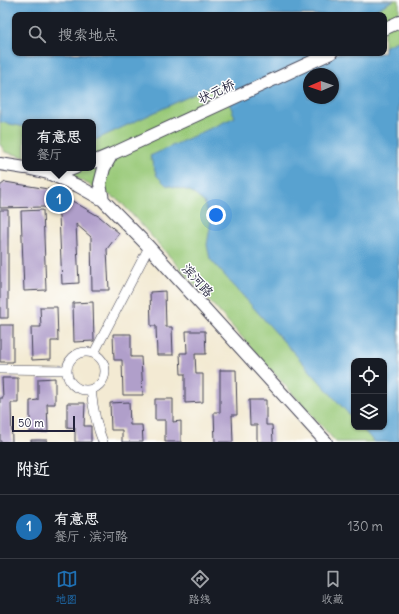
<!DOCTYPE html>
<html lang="zh">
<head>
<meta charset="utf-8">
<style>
	body { margin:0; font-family:Delius,"LXGW WenKai TC",sans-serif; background:#242831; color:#f1f3f6 }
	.controls { position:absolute; right:12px; bottom:12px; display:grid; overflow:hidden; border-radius:8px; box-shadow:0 1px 3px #0004 }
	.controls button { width:36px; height:36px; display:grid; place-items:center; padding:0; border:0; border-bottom:1px solid #363941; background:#171b24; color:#f1f3f6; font:20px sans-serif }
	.compass { position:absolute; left:303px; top:68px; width:36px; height:36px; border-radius:50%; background:#171b24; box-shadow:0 1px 3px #0004; rotate:268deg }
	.scale { position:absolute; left:12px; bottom:10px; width:63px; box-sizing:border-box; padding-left:4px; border:2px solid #22223b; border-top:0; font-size:11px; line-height:14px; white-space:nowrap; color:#22223b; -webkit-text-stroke:3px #fff; paint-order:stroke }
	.you { position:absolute; left:216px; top:215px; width:14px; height:14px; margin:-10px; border:3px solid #fff; border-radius:50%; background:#1a73e8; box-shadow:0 0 0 6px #1a73e833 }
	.badge { display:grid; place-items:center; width:26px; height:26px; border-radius:50%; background:#1f6fb2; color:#fff; font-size:13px; font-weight:700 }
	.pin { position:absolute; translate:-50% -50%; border:2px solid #fff; box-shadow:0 1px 4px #0006 }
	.popup { position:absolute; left:22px; top:119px; width:74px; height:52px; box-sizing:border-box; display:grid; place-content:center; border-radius:8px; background:#171b24; filter:drop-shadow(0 1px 3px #0005); font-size:13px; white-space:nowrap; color:#9ea1a6 }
	.popup b { font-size:15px; color:#f1f3f6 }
	.popup::after { content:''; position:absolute; left:50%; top:100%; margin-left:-8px; border:8px solid transparent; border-top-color:#171b24 }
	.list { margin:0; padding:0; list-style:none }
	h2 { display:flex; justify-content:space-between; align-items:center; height:52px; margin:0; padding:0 16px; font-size:17px }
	h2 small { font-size:13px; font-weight:400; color:#9ea1a6 }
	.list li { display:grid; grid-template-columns:26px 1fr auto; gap:12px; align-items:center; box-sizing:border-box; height:64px; padding:0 16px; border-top:1px solid #363941 }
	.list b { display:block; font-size:15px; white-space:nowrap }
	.list p { margin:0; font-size:13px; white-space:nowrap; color:#9ea1a6 }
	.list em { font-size:13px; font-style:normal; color:#9ea1a6 }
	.icon { flex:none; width:22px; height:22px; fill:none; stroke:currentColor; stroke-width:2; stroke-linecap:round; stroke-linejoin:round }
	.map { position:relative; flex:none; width:399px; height:442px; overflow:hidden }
	.search { position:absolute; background:#171b24; box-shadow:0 1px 3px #0004; left:12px; right:12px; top:12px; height:44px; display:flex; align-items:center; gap:10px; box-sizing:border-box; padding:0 14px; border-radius:8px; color:#9ea1a6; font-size:15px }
	.sheet { height:116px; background:#171b24 }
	nav { display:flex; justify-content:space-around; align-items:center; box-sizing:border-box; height:56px; border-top:1px solid #363941; background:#171b24; font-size:11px; color:#9ea1a6 }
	nav a { display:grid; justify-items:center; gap:2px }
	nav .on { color:#1f6fb2 }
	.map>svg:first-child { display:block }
	.green { fill:#99c978; stroke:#5e765a; fill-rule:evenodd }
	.water { fill:#59a2d0; stroke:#3e6286; fill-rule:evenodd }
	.building { fill:#b09fca }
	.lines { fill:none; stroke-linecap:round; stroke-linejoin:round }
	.street-casing { stroke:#414052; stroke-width:10 }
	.secondary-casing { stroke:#414052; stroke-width:14 }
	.street { stroke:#fff; stroke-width:9 }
	.secondary { stroke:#fff; stroke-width:12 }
	.labels { text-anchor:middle; stroke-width:3; stroke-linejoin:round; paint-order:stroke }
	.street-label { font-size:13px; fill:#22223b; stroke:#fff }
</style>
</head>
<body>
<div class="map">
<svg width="399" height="442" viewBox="0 0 399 442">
	<rect width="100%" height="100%" fill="#fff"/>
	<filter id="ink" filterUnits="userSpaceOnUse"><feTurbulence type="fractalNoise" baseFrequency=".025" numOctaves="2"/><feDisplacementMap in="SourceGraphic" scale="8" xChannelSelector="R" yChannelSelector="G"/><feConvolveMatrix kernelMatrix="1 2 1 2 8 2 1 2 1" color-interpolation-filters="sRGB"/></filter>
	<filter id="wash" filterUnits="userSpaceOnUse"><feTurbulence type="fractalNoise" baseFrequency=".012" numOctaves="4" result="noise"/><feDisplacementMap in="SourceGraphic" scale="16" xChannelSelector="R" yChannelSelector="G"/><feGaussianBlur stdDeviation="0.9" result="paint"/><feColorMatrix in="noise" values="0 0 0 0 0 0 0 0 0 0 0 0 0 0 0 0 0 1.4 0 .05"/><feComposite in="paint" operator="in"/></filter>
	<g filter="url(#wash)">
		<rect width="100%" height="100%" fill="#f3ead3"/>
		<path class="green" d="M253,0H399V442H336L119,200L57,168H93V122H25V157L5,152L0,144V107L384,53V15H218ZM309,74H333V98H309ZM354,361H384V427H354Z"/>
		<path class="water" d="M0,0H394L367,14V15H15V53H384V47L399,40V442H374L361,427H384V361H354V420L210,259L207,245L211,221L204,202L190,191L166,185L157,176L150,156L235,117L220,82L93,141V122H25V127L0,122ZM309,74H333V98H309Z"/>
		<g id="blocks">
			<path class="building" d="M5,182L48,189L76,203L100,217L119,233L107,249L109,290H92L91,237L76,224L79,283L62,284L59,215L44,207L0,208V186Z
				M0,210H8V318H0Z
				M43,210L46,290L24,291L21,211Z
				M165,291L166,327H172L173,355H157L156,326H151L150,292Z
				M93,302L94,341L74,342L73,303Z
				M40,307H57L58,341H51V359L32,360L31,327H41Z
				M0,325H13V362H0Z
				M186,331H205L206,354H195L196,374H203V402L185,403V374H181L180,353H187Z
				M113,334H131V357H141L143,395H123L122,360H114Z
				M220,370H236L237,415H232L233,442H215L214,412H220Z
				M2,378H18V403H11L12,442H0V398H3Z
				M55,378V404H47L48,432H30V401L38,400V379Z
				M155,399H173V422L181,421V442H165V420H155Z
				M249,400H266V425H272L273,442H257V425H250Z
				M129,402L130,425H142L143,442H122V430H111L110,403Z
				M67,403H85L84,426H91V442H75V428L67,427Z
				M31,440H47V442H31Z"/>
		</g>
	</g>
	<g filter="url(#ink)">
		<use href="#blocks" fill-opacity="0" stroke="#414052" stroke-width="1"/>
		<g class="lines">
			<g class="street-casing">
				<path id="street" d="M67 371a19 19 0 1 1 38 0a19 19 0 1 1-38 0Z
					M94,353L149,247
					M0,369L66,370
					M91,390C93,408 96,425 103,442"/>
			</g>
			<g class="secondary-casing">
				<path id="secondary" d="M384,29L399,22
					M112,154L331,53
					M93,162L112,154L104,168L100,184L103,200
					M0,164L25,168
					M27,168L48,173L78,186L103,200L149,247L326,442
					M49,173L67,171L75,168"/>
			</g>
			<use href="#street" class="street"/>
			<use href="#secondary" class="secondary"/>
		</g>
	</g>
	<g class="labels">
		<g class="street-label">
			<text transform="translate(216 91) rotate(-25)" y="5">状元桥</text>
			<text transform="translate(198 280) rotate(48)" y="5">滨河路</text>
		</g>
	</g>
</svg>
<div class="controls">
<button><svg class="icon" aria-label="locate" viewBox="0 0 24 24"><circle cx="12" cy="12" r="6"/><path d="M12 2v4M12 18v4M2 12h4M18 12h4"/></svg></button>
<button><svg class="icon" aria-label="layers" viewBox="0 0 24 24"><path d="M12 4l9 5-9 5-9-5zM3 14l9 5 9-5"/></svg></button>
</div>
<svg class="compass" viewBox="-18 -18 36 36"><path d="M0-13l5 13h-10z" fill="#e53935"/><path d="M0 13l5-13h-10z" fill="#9ea1a6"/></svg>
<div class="scale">50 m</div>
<div class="you"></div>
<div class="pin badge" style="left:59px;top:199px">1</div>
<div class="popup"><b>有意思</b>餐厅</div>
<div class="search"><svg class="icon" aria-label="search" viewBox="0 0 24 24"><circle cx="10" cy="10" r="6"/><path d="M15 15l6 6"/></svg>搜索地点</div>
</div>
<section class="sheet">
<h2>附近<small></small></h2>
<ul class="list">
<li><span class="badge">1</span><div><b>有意思</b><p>餐厅 · 滨河路</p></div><em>130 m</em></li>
</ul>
</section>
<nav>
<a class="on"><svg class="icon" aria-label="map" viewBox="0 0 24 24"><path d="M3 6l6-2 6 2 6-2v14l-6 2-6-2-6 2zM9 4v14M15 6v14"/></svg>地图</a>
<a><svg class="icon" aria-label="directions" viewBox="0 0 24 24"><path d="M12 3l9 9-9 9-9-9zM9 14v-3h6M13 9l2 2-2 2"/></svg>路线</a>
<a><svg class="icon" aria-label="saved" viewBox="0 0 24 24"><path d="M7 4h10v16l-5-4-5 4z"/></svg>收藏</a>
</nav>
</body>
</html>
